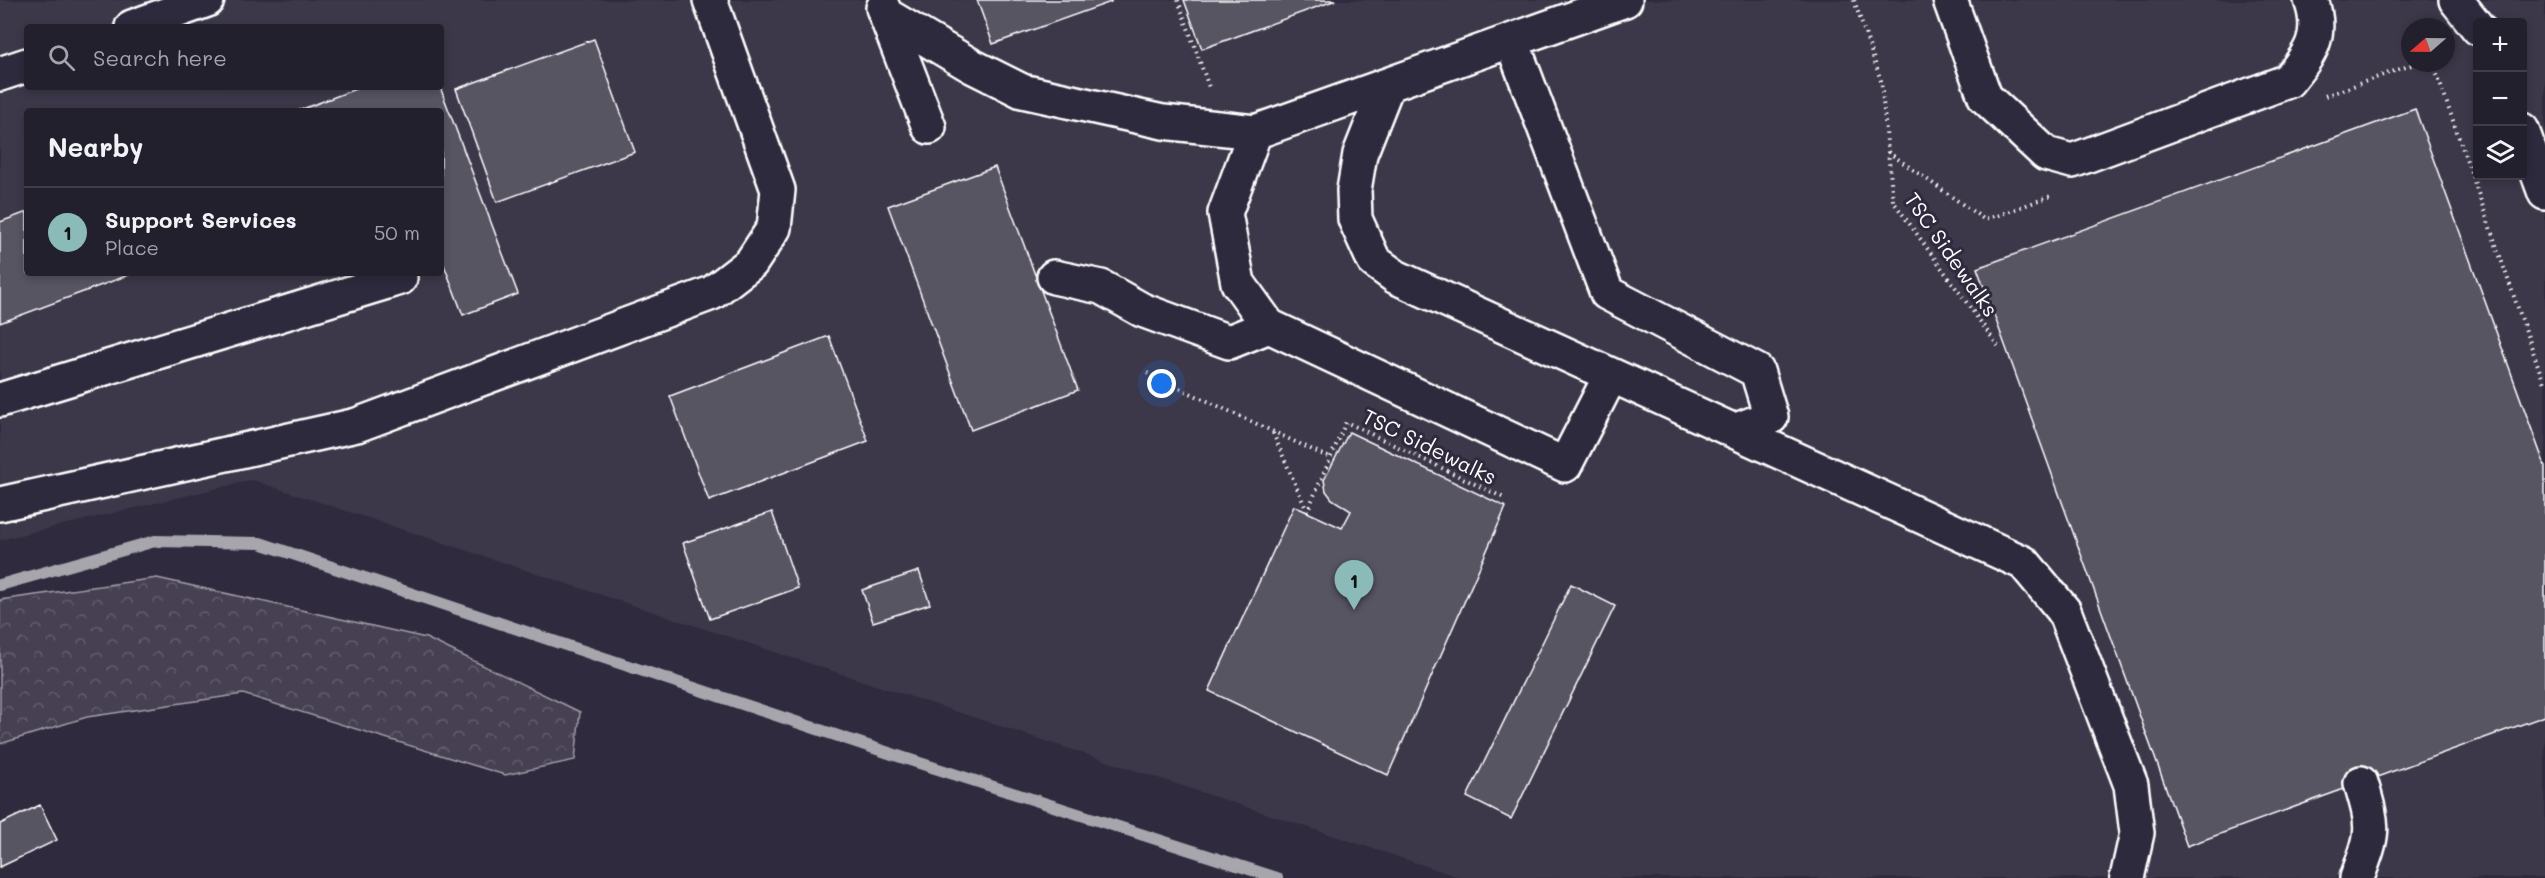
<!DOCTYPE html>
<html lang="en">
<head>
<meta charset="utf-8">
<style>
  :root { --surface:#23202e; --page:#2f2d3a; --text:#f1f3f6; --muted:#a3a3aa; --line:#403e4a; --accent:#8bbbb9 }
  body { margin:0; font-family:Mali,sans-serif; background:var(--page); color:var(--text) }
  .controls { position:absolute; right:18px; top:18px; display:grid; overflow:hidden; border-radius:6px; box-shadow:0 3px 9px #0003 }
  .controls button { width:54px; height:54px; display:grid; place-items:center; padding:0; border:0; border-bottom:2px solid var(--line); background:var(--surface); color:var(--text); font:30px sans-serif }
  .compass { position:absolute; left:2401px; top:18px; width:54px; height:54px; border-radius:50%; background:var(--surface); box-shadow:0 3px 9px #0003; rotate:250deg }
  .you { position:absolute; left:1162px; top:384px; width:21px; height:21px; margin:-15px; border:4px solid #fff; border-radius:50%; background:#1a73e8; box-shadow:0 0 0 9px #1a73e833 }
  .badge { display:grid; place-items:center; width:39px; height:39px; border-radius:50%; background:var(--accent); color:#111; font-size:20px; font-weight:700 }
  .pin { position:absolute; translate:-50% -50px; filter:drop-shadow(0 2px 3px #0008) }
  .pin::after { content:''; position:absolute; top:32px; width:21px; height:18px; background:inherit; clip-path:polygon(0 0,100% 0,50% 100%) }
  .list { margin:0; padding:0; list-style:none }
  h2 { display:flex; justify-content:space-between; align-items:center; height:78px; margin:0; padding:0 24px; font-size:26px }
  h2 small { font-size:20px; font-weight:400; color:var(--muted) }
  .list li { display:grid; grid-template-columns:39px 1fr auto; gap:18px; align-items:center; box-sizing:border-box; height:90px; padding:0 24px; border-top:2px solid var(--line) }
  .list b { display:block; font-size:22px; white-space:nowrap }
  .list p { margin:0; font-size:20px; white-space:nowrap; color:var(--muted) }
  .list em { font-size:20px; font-style:normal; color:var(--muted) }
  .icon { flex:none; width:33px; height:33px; fill:none; stroke:currentColor; stroke-width:2; stroke-linecap:round; stroke-linejoin:round }
  .map { position:relative; flex:none; width:2545px; height:878px; overflow:hidden }
  .search { position:absolute; background:var(--surface); box-shadow:0 3px 9px #0003; left:24px; top:24px; width:420px; height:66px; display:flex; align-items:center; gap:15px; box-sizing:border-box; padding:0 21px; border-radius:6px; color:var(--muted); font-size:22px }
  .panel { position:absolute; background:var(--surface); box-shadow:0 3px 9px #0003; left:24px; top:108px; width:420px; height:168px; border-radius:6px }
  .map>svg:first-child { display:block }
  .built { fill:#3c3749; fill-rule:evenodd }
  .forest { fill:url(#forest-crowns); stroke:#a2a0a8; stroke-width:1.5 }
  .lines { fill:none; stroke-linecap:round; stroke-linejoin:round }
  .stream { stroke:#a7a6ad; stroke-width:12 }
  .building { fill:#595564; stroke:#fff; stroke-width:1.5 }
  .minor-casing { stroke:#fff; stroke-width:38 }
  .path { stroke:#fff; stroke-width:4; stroke-dasharray:1.5 4.5; stroke-linecap:butt }
  .minor { stroke:#2f2a3d; stroke-width:33 }
  .labels { text-anchor:middle; dominant-baseline:central; stroke-width:6; stroke-linejoin:round; paint-order:stroke }
  .street-label { font-size:21px; fill:#fff; stroke:#2f2a3d }
</style>
</head>
<body>
<div class="map">
<svg width="2545" height="878" viewBox="0 0 2545 878">
  <defs>
    <pattern id="forest-crowns" width="20" height="18" patternUnits="userSpaceOnUse" patternTransform="scale(1.5)"><rect width="20" height="18" fill="#464152"/><path d="M2 6a3 3 0 1 1 6 0M12 15a3 3 0 1 1 6 0" fill="none" stroke="#625e6c"/></pattern>
  </defs>
  <rect width="100%" height="100%" fill="#2f2a3d"/>
  <filter id="ink" filterUnits="userSpaceOnUse"><feTurbulence type="fractalNoise" baseFrequency=".0167" numOctaves="2"/><feDisplacementMap in="SourceGraphic" scale="12" xChannelSelector="R" yChannelSelector="G"/><feConvolveMatrix kernelMatrix="1 2 1 2 8 2 1 2 1" color-interpolation-filters="sRGB"/></filter>
  <g filter="url(#ink)">
    <path class="built" d="M0 0H2545V878H1462L252 480 0 540ZM2478 22H2522V176H2478ZM27 27H441V87H27ZM2410 27H2446V63H2410ZM27 111H441V273H27Z"/>
    <path class="forest" d="M157 578 426 638 580 712 575 760 505 775 243 694 87 717 0 744V600Z"/>
    <g class="lines">
      <path class="stream" d="M0 585 155 541 260 543 904 758 1277 878"/>
    </g>
    <path class="building" d="M977 0H1111V2L993 44Z
      M1184 0H1336L1202 49Z
      M594 39 635 152 497 202 456 89Z
      M361 87H440L518 294 463 315 441 257V111H297Z
      M2415 109 2545 466V716L2187 846 1977 268Z
      M995 167 1078 390 971 430 888 206Z
      M27 212V273H134L0 323V222Z
      M829 336 868 441 709 501 670 396Z
      M1349 432 1506 507 1388 775 1209 691 1294 506 1342 528 1351 511 1332 499 1326 491 1324 480Z
      M772 512 798 588 710 619 683 543Z
      M919 571 930 604 873 622 862 590Z
      M1571 584 1615 606 1511 819 1467 797Z
      M40 805 57 840 0 867V824Z"/>
    <g class="lines">
      <defs>
        <path id="minor" d="M1950 0 1985 97 2046 154 2072 161 2288 81C2310 54 2324 36 2311 0
          M2456 0 2478 28
          M883 8 929 127
          M886 15 972 66 1022 91 1163 122 1255 132 1625 0
          M132 27 207 0
          M1512 42 1607 293 1757 371 1771 417 1734 431
          M0 74 27 65
          M1387 86 1360 154 1354 190 1355 219 1374 261 1396 277 2024 563 2064 611 2131 785 2137 833 2127 878
          M2522 130 2545 193
          M1255 132 1225 213 1238 283 1269 326 1565 465 1611 375
          M1054 277 1101 287 1142 310 1229 342 1269 326
          M0 400 400 278
          M0 504 357 425 712 293 751 263 774 228 778 190 710 0
          M2357 878C2374 832 2375 830 2361 783"/>
      </defs>
      <use href="#minor" class="minor-casing"/>
      <path class="path" d="M1178 0 1210 90
        M1854 0 1881 81 1893 201 1998 346
        M2433 63 2545 386
        M2325 96 2417 63
        M1888 152 1985 220 2051 196
        M1147 373 1330 458
        M1273 433 1307 511
        M1307 512 1346 422 1504 498"/>
      <use href="#minor" class="minor"/>
    </g>
  </g>
  <g class="labels">
    <g class="street-label">
      <text transform="translate(1952 254) rotate(55)">TSC Sidewalks</text>
      <text transform="translate(1430 446) rotate(26)">TSC Sidewalks</text>
    </g>
  </g>
</svg>
<div class="controls">
<button>+</button>
<button>−</button>
<button><svg class="icon" aria-label="layers" viewBox="0 0 24 24"><path d="M12 4l9 5-9 5-9-5zM3 14l9 5 9-5"/></svg></button>
</div>
<svg class="compass" viewBox="-18 -18 36 36"><path d="M0-13l5 13h-10z" fill="#e53935"/><path d="M0 13l5-13h-10z" fill="#a3a3aa"/></svg>
<div class="you"></div>
<div class="pin badge" style="left:1354px;top:610px">1</div>
<div class="search"><svg class="icon" aria-label="search" viewBox="0 0 24 24"><circle cx="10" cy="10" r="6"/><path d="M15 15l6 6"/></svg>Search here</div>
<section class="panel">
<h2>Nearby<small></small></h2>
<ul class="list">
<li><span class="badge">1</span><div><b>Support Services</b><p>Place</p></div><em>50 m</em></li>
</ul>
</section>
</div>
</body>
</html>
